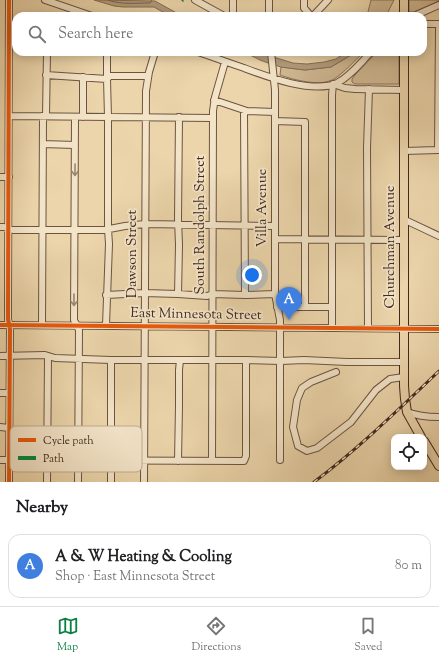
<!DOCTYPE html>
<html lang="en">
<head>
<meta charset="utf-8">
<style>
  :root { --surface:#fff; --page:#f2f2f2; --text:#202124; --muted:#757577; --line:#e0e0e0; --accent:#0b8043 }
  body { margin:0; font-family:"Sorts Mill Goudy",serif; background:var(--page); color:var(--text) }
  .controls { position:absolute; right:12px; bottom:12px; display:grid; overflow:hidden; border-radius:8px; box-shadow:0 2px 10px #0003 }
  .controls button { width:36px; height:36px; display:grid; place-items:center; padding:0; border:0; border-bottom:1px solid var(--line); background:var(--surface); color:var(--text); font:20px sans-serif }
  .you { position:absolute; left:252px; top:275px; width:14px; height:14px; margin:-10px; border:3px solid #fff; border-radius:50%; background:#1a73e8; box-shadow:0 0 0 6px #1a73e833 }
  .badge { display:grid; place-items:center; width:26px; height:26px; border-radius:50%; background:var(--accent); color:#fff; font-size:13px; font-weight:700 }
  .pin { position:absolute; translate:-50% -33px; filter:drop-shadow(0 1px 2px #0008) }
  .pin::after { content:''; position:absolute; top:21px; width:14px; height:12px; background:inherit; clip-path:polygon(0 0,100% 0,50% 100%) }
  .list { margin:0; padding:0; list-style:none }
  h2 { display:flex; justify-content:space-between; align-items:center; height:52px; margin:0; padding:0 16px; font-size:17px }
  h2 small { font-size:13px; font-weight:400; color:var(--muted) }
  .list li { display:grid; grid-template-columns:26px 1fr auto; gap:12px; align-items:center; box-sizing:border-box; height:64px; margin:0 8px 8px; padding:0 8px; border:1px solid var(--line); border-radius:12px }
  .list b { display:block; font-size:15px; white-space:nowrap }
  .list p { margin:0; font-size:13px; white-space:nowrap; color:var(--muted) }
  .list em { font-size:13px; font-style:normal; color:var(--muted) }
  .icon { flex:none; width:22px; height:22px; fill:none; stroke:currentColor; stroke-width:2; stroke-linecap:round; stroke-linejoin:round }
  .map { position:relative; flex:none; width:439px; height:482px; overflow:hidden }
  .search { position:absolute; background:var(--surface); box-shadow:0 2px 10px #0003; left:12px; right:12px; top:12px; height:44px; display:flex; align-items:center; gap:10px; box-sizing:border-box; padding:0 14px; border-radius:12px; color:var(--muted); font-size:15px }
  .sheet { height:124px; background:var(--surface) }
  nav { display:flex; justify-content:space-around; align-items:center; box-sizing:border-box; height:56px; border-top:1px solid var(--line); background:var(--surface); font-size:11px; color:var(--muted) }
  nav a { display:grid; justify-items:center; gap:2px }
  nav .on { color:var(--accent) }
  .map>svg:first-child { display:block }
  .green { fill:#cfb893; stroke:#887058 }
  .water { fill:#b29b7b; stroke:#856d56 }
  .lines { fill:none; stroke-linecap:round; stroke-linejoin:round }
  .shore { stroke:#7a624c; stroke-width:1 }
  .minor-casing { stroke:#6c5441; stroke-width:8 }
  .major-casing { stroke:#42291e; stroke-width:10 }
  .minor { stroke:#f3e4c8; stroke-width:6 }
  .major { stroke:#ecd5ab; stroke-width:8 }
  .rail-casing { stroke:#42291e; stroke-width:3 }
  .rail { stroke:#f3e4c8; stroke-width:1.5; stroke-dasharray:4.5; stroke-linecap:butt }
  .quiet { stroke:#00873e; stroke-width:3; stroke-dasharray:6 3; stroke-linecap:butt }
  .cycleway-casing { stroke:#f3e4c8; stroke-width:6 }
  .cycleway { stroke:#e8590c; stroke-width:4 }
  .oneway { stroke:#9a8673 }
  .labels { text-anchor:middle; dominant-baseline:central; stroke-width:3.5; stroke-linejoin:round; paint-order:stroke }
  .street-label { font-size:14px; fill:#42291e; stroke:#f3e4c8 }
  .key { fill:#f3e4c8; stroke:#beac95; stroke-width:1 }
  .key-label { font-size:11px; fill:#42291e }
</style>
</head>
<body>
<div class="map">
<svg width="439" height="482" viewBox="0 0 439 482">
  <rect width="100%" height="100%" fill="#ecd5ab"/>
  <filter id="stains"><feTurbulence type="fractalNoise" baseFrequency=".005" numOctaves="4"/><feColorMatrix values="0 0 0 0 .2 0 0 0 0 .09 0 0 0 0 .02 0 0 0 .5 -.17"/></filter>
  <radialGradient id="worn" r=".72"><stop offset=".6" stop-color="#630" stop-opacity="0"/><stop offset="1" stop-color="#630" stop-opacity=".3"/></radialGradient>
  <path class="green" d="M371 0H394L386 16H367Z
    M409 0H439V1L414 12H410L409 10Z
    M353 52H364C354 61 345 72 334 79 321 87 294 80 280 75L281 67 305 70 331 67 351 55Z
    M377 52H399V84H355L352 82V79L355 75Z"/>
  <path class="water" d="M94 0 155 1 182 16H170L154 7H123L114 6Z
    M244 52H257L293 63 307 64 324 62 336 59 346 52H353L351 55 331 67 305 70 281 67 268 63 260 60Z"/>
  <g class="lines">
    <path class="shore" d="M108 0C122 5 136 3 150 3L152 0"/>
    <defs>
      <path id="minor" d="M9 0 8 307V319L10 329 9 482
        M45 0 92 16
        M195 0 224 16
        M269 0V16
        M304 0V8L311 16
        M233 16V0
        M313 16 328 0
        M414 16 439 5
        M423 24H439
        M107 52V79L110 76H148
        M198 52C213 57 229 63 244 68 268 77 313 94 337 83 351 76 361 62 371 52
        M271 52 275 90V294L280 320V460
        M46 75 107 79 108 117V229L109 244 106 325
        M333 84 345 88 355 89 404 90
        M214 100 247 111 275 112
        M244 111 245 295 275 294
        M9 116 213 118
        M46 116 47 52
        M75 117 74 320 79 330 78 482
        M83 117V77
        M275 121 305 122V307
        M43 144 75 145
        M404 151 438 150 439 29
        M0 177H9
        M403 219 439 236
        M0 227H4L13 230H104L125 226 145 224 275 226
        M275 239 403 240
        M178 294 207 296 213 294 245 295
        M106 295 145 293 178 294 179 245 178 219 179 117
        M277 307H332
        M0 325 439 329
        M42 325 43 116
        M332 328V95L333 84
        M368 328 367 148 369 89
        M0 356 45 355 55 358 111 360H246V456L244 461 0 460
        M246 360 281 361 304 360 347 362H404
        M336 372 311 382 302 388 297 400 293 427 298 446 307 451 317 448 351 422 376 390 390 379 404 377
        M0 393H9
        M407 412C417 416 428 417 439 417
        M0 427 9 428
        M178 461 179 406V370L180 360
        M212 461 213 111 215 97 225 62
        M47 482 48 356
        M111 482V360
        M144 482 146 91 149 72 155 52"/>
      <path id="major" d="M404 16V0
        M404 52V386L405 399 407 412 421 437
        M424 441 439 466"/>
    </defs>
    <use href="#minor" class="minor-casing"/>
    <use href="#major" class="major-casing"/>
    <use href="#minor" class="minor"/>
    <use href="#major" class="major"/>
    <defs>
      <path id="rail" d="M314 482C358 449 399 409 439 371"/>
    </defs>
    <use href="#rail" class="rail-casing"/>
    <use href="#rail" class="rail"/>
    <path class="quiet" d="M182 1 183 0"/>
    <defs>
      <path id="cycleway" d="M9 0 8 307V319L10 329 9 482
        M0 325 439 329"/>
    </defs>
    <use href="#cycleway" class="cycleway-casing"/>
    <use href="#cycleway" class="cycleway"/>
  </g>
  <defs><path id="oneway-shaft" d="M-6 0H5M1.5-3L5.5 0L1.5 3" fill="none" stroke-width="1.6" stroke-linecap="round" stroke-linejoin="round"/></defs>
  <g class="oneway">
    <use href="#oneway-shaft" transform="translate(75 170) rotate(91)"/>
    <use href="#oneway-shaft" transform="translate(74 300) rotate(90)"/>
  </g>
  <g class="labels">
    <g class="street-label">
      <text transform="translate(263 208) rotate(-90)">Villa Avenue</text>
      <text transform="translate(201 225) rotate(-90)">South Randolph Street</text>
      <text transform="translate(391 247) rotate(-90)">Churchman Avenue</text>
      <text transform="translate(133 254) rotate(-90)">Dawson Street</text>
      <text transform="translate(196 315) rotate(1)">East Minnesota Street</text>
    </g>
  </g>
  <rect x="10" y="426" width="132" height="46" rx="6" class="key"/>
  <rect x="18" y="438" width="18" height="4" fill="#e8590c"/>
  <rect x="18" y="456" width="18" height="4" fill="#00873e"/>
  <g class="key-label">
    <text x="43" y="444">Cycle path</text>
    <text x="43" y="462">Path</text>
  </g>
  <rect width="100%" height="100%" filter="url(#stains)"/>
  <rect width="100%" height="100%" fill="url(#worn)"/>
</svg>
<div class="controls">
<button><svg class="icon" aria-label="locate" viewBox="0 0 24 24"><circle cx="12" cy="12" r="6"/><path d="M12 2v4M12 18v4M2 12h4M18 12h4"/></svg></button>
</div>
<div class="you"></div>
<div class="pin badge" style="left:289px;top:320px;background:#3f7fe0">A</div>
<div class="search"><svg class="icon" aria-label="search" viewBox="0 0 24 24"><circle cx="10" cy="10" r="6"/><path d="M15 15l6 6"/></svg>Search here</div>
</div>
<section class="sheet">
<h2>Nearby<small></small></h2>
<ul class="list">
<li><span class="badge" style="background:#3f7fe0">A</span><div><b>A &amp; W Heating &amp; Cooling</b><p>Shop · East Minnesota Street</p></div><em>80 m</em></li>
</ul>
</section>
<nav>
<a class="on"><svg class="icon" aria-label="map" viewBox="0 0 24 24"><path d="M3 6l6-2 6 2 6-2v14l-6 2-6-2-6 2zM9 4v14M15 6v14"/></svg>Map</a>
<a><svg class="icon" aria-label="directions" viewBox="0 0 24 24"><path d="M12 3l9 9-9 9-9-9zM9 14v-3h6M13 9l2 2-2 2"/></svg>Directions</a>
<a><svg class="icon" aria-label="saved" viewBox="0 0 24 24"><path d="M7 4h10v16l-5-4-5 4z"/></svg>Saved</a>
</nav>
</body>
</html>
